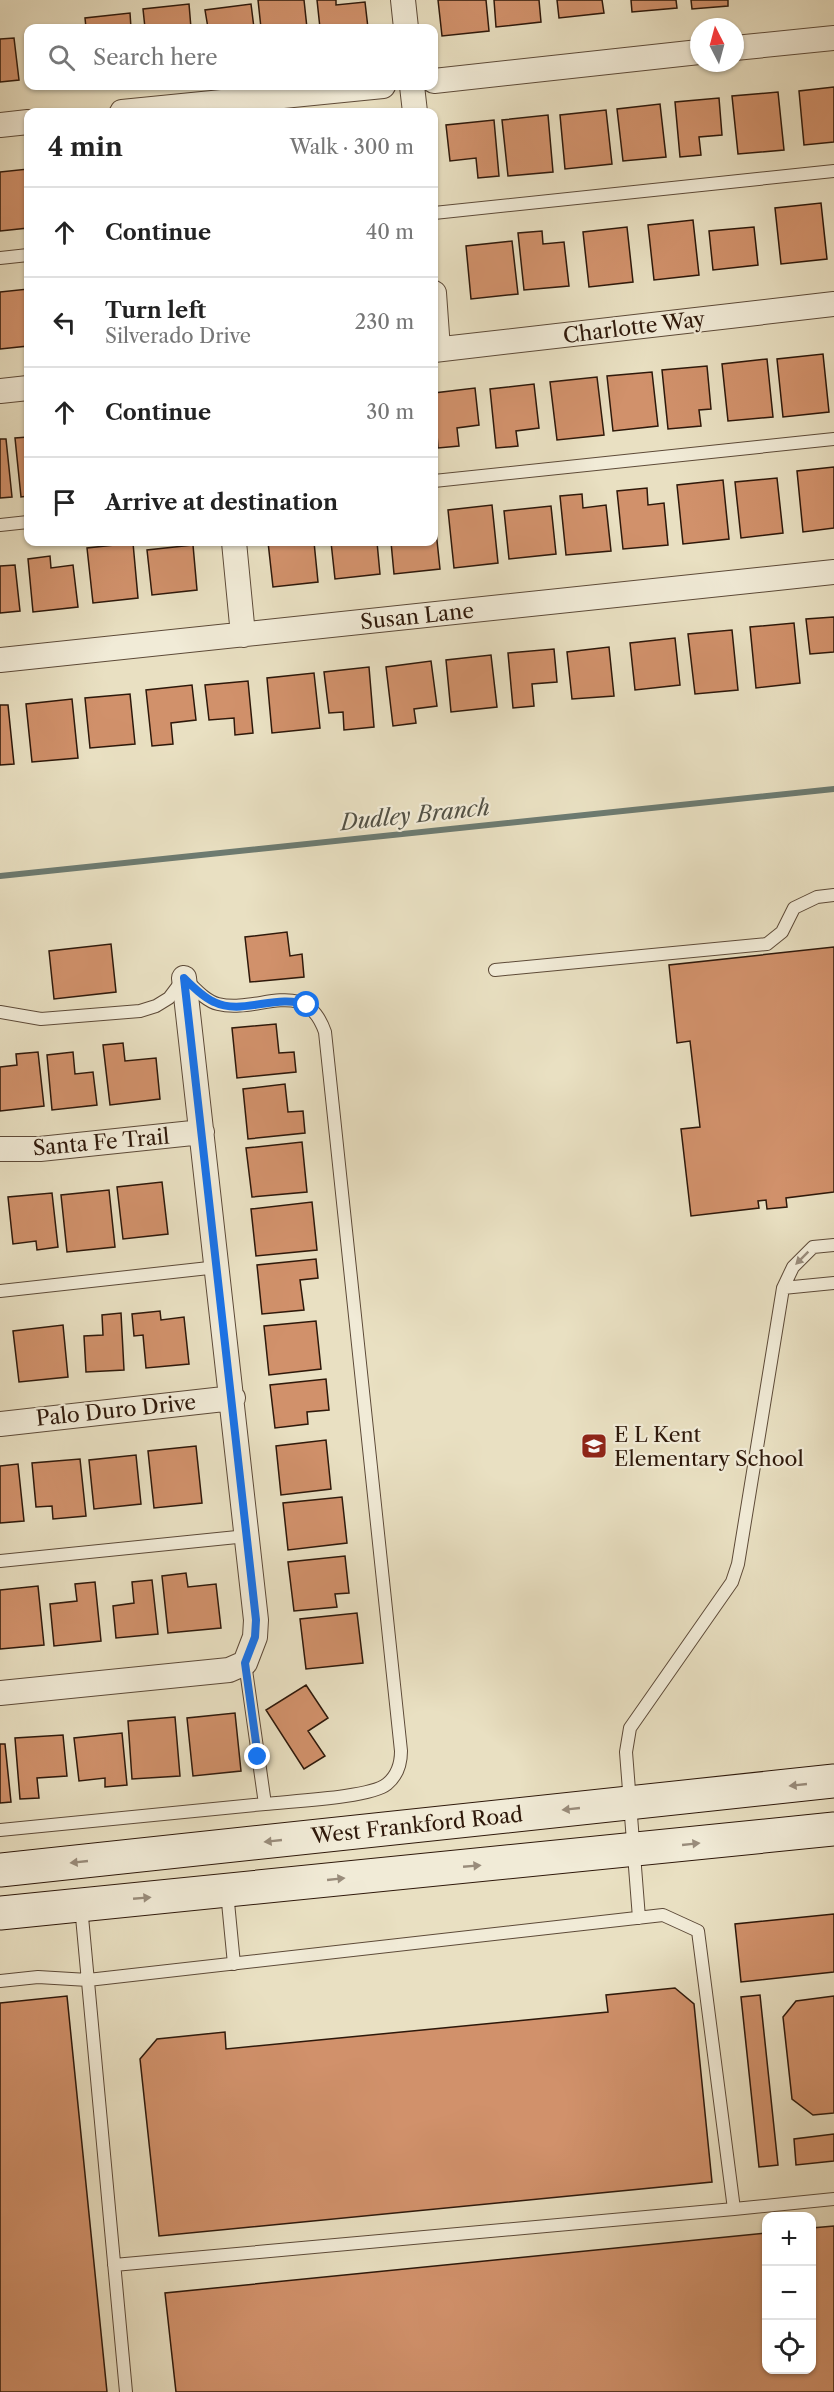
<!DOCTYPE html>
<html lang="en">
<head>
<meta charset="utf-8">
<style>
  :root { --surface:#fff; --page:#f6f6f6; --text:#222; --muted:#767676; --line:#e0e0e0 }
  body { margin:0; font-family:"Libre Caslon Text",serif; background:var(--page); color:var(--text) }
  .controls { position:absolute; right:18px; bottom:18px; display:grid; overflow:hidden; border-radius:12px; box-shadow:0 2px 4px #0004 }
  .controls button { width:54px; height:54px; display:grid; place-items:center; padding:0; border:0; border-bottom:2px solid var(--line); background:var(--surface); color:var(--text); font:30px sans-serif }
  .compass { position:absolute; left:690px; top:18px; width:54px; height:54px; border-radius:50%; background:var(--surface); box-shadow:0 2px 4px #0004; rotate:354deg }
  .stop { position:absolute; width:18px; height:18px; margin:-14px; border:4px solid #1a73e8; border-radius:50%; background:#fff }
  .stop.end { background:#1a73e8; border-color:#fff; box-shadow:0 2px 6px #0008 }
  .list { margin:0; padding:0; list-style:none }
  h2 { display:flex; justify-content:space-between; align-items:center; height:78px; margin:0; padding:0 24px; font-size:26px }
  h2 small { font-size:20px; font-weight:400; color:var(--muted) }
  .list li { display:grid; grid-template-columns:39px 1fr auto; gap:18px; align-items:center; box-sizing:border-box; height:90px; padding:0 24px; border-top:2px solid var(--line) }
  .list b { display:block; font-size:22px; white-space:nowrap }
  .list p { margin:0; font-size:20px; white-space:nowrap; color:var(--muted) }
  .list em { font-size:20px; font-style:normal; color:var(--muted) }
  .icon { flex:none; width:33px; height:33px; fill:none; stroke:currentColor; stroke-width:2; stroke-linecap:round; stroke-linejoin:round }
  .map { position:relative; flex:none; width:834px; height:2392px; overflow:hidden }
  .search { position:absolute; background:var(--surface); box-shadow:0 2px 4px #0004; left:24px; top:24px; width:414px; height:66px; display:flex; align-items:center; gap:15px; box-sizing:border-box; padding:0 21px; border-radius:12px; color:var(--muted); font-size:22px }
  .panel { position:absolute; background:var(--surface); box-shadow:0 2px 4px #0004; left:24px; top:108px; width:414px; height:438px; border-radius:12px }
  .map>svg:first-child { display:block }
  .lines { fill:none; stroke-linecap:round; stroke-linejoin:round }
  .stream { stroke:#6d7b71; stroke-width:6 }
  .building { fill:#d1916b; stroke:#2e180a; stroke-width:1.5 }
  .lane-casing { stroke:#5d4a38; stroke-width:14 }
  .street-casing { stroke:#5d4a38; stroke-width:26 }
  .secondary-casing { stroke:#2e180a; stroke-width:35 }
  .lane { stroke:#f1ebd7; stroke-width:12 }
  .street { stroke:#f1ebd7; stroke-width:24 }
  .secondary { stroke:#f1ebd7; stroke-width:33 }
  .oneway { fill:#998c7b }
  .route { stroke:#1a73e8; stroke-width:8 }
  .labels { text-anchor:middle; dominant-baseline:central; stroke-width:4.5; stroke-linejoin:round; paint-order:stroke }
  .street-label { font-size:21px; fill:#2e180a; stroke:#f1ebd7 }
  .poi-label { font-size:21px; fill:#2e180a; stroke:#f1ebd7; text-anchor:start }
  .water-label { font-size:22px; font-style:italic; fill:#535246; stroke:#f1ebd7 }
</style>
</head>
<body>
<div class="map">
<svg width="834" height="2392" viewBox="0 0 834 2392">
  <rect width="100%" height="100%" fill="#e9e0c2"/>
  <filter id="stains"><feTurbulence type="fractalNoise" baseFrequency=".00333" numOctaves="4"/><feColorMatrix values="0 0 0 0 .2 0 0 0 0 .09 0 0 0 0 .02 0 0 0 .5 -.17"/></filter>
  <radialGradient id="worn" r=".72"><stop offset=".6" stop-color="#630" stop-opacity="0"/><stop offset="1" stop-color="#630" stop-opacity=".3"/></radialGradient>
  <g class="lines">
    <path class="stream" d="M0 876 834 789"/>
  </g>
  <path class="building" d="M258 0H304L307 28H261Z
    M317 0H336V5L365 2 368 28H320Z
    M438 0H486L489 31 442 36Z
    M494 0H539L541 22 496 27Z
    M557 0H602L604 13 559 18Z
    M631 0H676L677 8 632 12Z
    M691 0H728V6L692 9Z
    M189 4 191 28H145L143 9Z
    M251 4 254 28H208L205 10Z
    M130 13 131 28H86L85 18Z
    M14 38 19 80 0 82V39Z
    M834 87V142L804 145 799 91Z
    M778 92 784 150 738 154 732 96Z
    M719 98 722 135 699 137 701 155 680 157 675 102Z
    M660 104 666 157 623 161 617 109Z
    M606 110 612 164 565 169 560 115Z
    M548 115 553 172 508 176 502 120Z
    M494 120 499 176 478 178 476 158 450 161 446 125Z
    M28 169V228L0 231V172Z
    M821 203 827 259 781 264 775 208Z
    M693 220 699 275 654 280 648 225Z
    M627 227 633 282 589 287 583 232Z
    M754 227 758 265 713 270 709 231Z
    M542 231 543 244 564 242 569 286 524 290 518 233Z
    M512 241 518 294 471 299 466 246Z
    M28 289V346L0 349V292Z
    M823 354 829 412 783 417 777 359Z
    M767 359 773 417 728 421 722 364Z
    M707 366 711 409 699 410 701 426 668 429 662 370Z
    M652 372 658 426 613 431 607 376Z
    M597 377 604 435 557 440 550 382Z
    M534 384 539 428 516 431 518 446 496 448 490 389Z
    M475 388 479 425 457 428 459 446 438 448 434 393Z
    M28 437V496L21 497 15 438Z
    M0 439H6L12 497 0 498Z
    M834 467V528L803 532 797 471Z
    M777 478 783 533 741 538 735 482Z
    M723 480 729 539 683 544 677 485Z
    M647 488 648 505 664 503 668 545 623 549 617 491Z
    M582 494 583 508 606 505 611 551 566 555 560 496Z
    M492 505 498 563 454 568 448 510Z
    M551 506 556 554 509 559 504 511Z
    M434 512 440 569 394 574 391 542H434Z
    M268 542H314L318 582 273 587Z
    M331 542H377L380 574 335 579Z
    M133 543 138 598 93 603 87 548Z
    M193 545 197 590 152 595 147 550Z
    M50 556 51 568 73 565 78 607 33 612 28 559Z
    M15 565 20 611 0 613V566Z
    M834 617V652L810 654 806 619Z
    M794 623 800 683 756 688 750 627Z
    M732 630 738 690 695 694 688 634Z
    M675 638 680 685 635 690 630 643Z
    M609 647 614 696 572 699 567 652Z
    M554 649 557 682 532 684 534 706 513 708 508 653Z
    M491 655 497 707 451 712 446 660Z
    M431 661 437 706 414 709 416 723 393 726 386 667Z
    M369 667 374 727 344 730 343 712 329 713 324 672Z
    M314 673 320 728 272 733 267 678Z
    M248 681 253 733 235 735 234 718 209 720 205 685Z
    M192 685 196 720 171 723 173 744 152 746 146 690Z
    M130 694 135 744 90 748 85 698Z
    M72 699 78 758 32 762 26 704Z
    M0 705H8L14 764 0 765Z
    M287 932 290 956 302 954 304 977 250 982 245 937Z
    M111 944 116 992 54 999 49 951Z
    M834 947V1192L786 1198 787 1207 767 1209 766 1200 758 1201 759 1208 691 1216 681 1129 700 1127 690 1041 677 1043 669 965Z
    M276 1024 279 1053 294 1052 296 1072 237 1078 232 1028Z
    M123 1043 125 1061 156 1058 160 1099 110 1105 103 1045Z
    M38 1052 44 1106 0 1111V1067L17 1065 16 1054Z
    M73 1052 75 1074 93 1072 97 1105 52 1110 47 1055Z
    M285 1084 288 1112 303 1111 305 1133 248 1139 243 1089Z
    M302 1142 307 1192 252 1197 246 1148Z
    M162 1182 168 1234 123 1239 117 1187Z
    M109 1190 115 1247 67 1252 61 1195Z
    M52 1193 58 1247 37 1250 36 1241 13 1244 8 1197Z
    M312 1202 317 1250 256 1256 251 1209Z
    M316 1259 318 1278 300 1280 304 1310 262 1314 257 1265Z
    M160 1311 161 1320 184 1317 189 1364 146 1368 143 1335 134 1336 132 1314Z
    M121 1313 124 1370 86 1372 84 1336 103 1335 102 1315Z
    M316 1321 321 1369 269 1375 264 1326Z
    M63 1325 68 1377 19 1382 13 1331Z
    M326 1379 329 1410 307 1412 308 1424 275 1428 270 1385Z
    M326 1440 331 1489 281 1495 276 1446Z
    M196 1446 202 1503 154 1508 148 1451Z
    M136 1455 141 1504 94 1509 89 1460Z
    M80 1459 86 1516 53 1519 52 1506 36 1507 32 1463Z
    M18 1464 24 1521 0 1523V1466Z
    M342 1497 347 1543 288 1550 283 1503Z
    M345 1556 349 1593 335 1594 337 1607 294 1611 288 1562Z
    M186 1573 188 1587 216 1584 221 1628 168 1633 162 1576Z
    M152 1580 158 1634 116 1638 113 1606 134 1603 132 1582Z
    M95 1582 101 1641 54 1646 50 1604 77 1601 75 1584Z
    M38 1586 44 1645 0 1649V1590Z
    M357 1613 363 1663 306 1669 300 1619Z
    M306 1685 328 1718 308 1731 325 1756 304 1769 266 1710Z
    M235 1713 241 1771 193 1776 187 1718Z
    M175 1717 180 1776 132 1779 128 1721Z
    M122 1733 127 1785 105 1787V1778L79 1781 74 1738Z
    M63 1735 67 1776 37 1778 39 1798 20 1799 15 1738Z
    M0 1744H5L11 1802 0 1803Z
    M834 1914V1972L741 1982 735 1924Z
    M675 1988 694 2004 712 2182 159 2236 140 2059 157 2039 225 2032 226 2049 608 2012 606 1995Z
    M760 1995 778 2165 759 2167 741 1997Z
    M67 1996 107 2392H0V2003Z
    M834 1996V2113L813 2115 792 2099 783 2017 796 2001Z
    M834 2134V2161L796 2165 794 2139Z
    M834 2226V2392H176L165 2293 766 2233V2370H812V2228Z"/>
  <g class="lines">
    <defs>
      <path id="lane" d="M434 213 834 171
        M0 258 28 255
        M434 481 834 439
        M0 525 28 522
        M495 970 767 944 782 932 794 908 817 897 834 895
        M0 1012 41 1019 140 1011 156 1006 169 998 184 978C194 987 205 1001 218 1004 259 1014 305 975 325 1032L401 1751C401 1763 398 1775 387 1784 370 1798 290 1801 265 1804L245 1663
        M783 1288 834 1283
        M0 1291 218 1267
        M0 1561 247 1536
        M0 1830 265 1804
        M227 1892 234 1964
        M81 1906 126 2392
        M639 1918 626 1752 630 1728 732 1582 738 1564 783 1288 793 1267 813 1247 834 1245
        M0 1981 38 1977 88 1980 663 1915 698 1931 734 2209 114 2265
        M734 2209 834 2199"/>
      <path id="street" d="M403 0 406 28
        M735 48 834 38
        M434 81 699 52
        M412 86 415 112
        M122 112 383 86
        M0 125 28 122
        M434 293 438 349
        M434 350 834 304
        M0 391 28 388
        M234 542 243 635
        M0 660 834 572
        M0 1149H40L202 1132
        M0 1424 233 1398
        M0 1693 229 1670 245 1663 255 1637 256 1620 184 978"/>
      <path id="secondary" d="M0 1870 834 1781
        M0 1913 834 1829"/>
    </defs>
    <use href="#lane" class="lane-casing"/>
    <use href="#street" class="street-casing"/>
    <use href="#secondary" class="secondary-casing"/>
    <use href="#lane" class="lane"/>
    <use href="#street" class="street"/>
    <use href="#secondary" class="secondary"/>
  </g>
  <defs><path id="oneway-solid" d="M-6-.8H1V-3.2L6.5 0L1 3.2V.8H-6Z" transform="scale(1.5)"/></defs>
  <g class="oneway">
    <use href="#oneway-solid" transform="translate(802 1258) rotate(135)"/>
    <use href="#oneway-solid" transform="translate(798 1785) rotate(174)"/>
    <use href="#oneway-solid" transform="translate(571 1809) rotate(174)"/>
    <use href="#oneway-solid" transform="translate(273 1841) rotate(174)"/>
    <use href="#oneway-solid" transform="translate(691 1844) rotate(-6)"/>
    <use href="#oneway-solid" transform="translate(79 1862) rotate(174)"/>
    <use href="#oneway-solid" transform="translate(472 1866) rotate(-5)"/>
    <use href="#oneway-solid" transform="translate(336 1879) rotate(-6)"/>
    <use href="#oneway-solid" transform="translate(142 1898) rotate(-5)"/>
  </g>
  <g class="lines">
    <path class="route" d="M258 1757 245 1663 255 1637 256 1620 184 978C193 987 203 997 214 1002 242 1016 277 993 307 1005"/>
  </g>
  <defs>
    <symbol id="school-square" viewBox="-11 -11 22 22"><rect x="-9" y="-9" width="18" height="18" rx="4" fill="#8f2418" stroke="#f1ebd7"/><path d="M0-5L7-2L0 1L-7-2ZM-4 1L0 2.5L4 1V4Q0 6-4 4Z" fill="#fff"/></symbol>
  </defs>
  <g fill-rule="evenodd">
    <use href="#school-square" x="579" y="1431" width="30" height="30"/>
  </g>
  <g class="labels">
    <g class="street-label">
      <text transform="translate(634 327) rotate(-7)">Charlotte Way</text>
      <text transform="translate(417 616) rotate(-6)">Susan Lane</text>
      <text transform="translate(101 1142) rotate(-5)">Santa Fe Trail</text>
      <text transform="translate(116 1410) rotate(-6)">Palo Duro Drive</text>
      <text transform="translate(417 1825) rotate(-6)">West Frankford Road</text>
    </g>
    <g class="poi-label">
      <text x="614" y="1434">E L Kent<tspan x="614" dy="24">Elementary School</tspan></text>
    </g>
    <g class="water-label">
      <text transform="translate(415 815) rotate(-6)">Dudley Branch</text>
    </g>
  </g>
  <rect width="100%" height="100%" filter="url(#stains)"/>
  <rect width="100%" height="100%" fill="url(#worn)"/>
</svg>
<div class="controls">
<button>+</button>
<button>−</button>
<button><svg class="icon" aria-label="locate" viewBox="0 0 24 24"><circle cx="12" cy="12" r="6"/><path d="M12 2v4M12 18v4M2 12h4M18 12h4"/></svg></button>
</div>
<svg class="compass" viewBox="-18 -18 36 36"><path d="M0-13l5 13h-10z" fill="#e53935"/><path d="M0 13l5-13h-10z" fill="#767676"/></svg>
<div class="stop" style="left:307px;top:1005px"></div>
<div class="stop end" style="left:258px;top:1757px"></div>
<div class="search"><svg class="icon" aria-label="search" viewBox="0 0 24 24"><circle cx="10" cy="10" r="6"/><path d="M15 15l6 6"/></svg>Search here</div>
<section class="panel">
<h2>4 min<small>Walk · 300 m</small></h2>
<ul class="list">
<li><svg class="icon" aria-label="ahead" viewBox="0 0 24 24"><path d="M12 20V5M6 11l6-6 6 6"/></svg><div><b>Continue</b></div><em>40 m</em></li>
<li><svg class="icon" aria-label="left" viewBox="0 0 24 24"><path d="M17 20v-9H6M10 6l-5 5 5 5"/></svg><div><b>Turn left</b><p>Silverado Drive</p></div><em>230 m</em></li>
<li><svg class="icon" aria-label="ahead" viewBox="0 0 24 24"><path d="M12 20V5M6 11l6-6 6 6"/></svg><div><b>Continue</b></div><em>30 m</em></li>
<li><svg class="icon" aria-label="arrive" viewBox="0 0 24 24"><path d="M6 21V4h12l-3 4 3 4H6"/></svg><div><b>Arrive at destination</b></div></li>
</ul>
</section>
</div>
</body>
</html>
